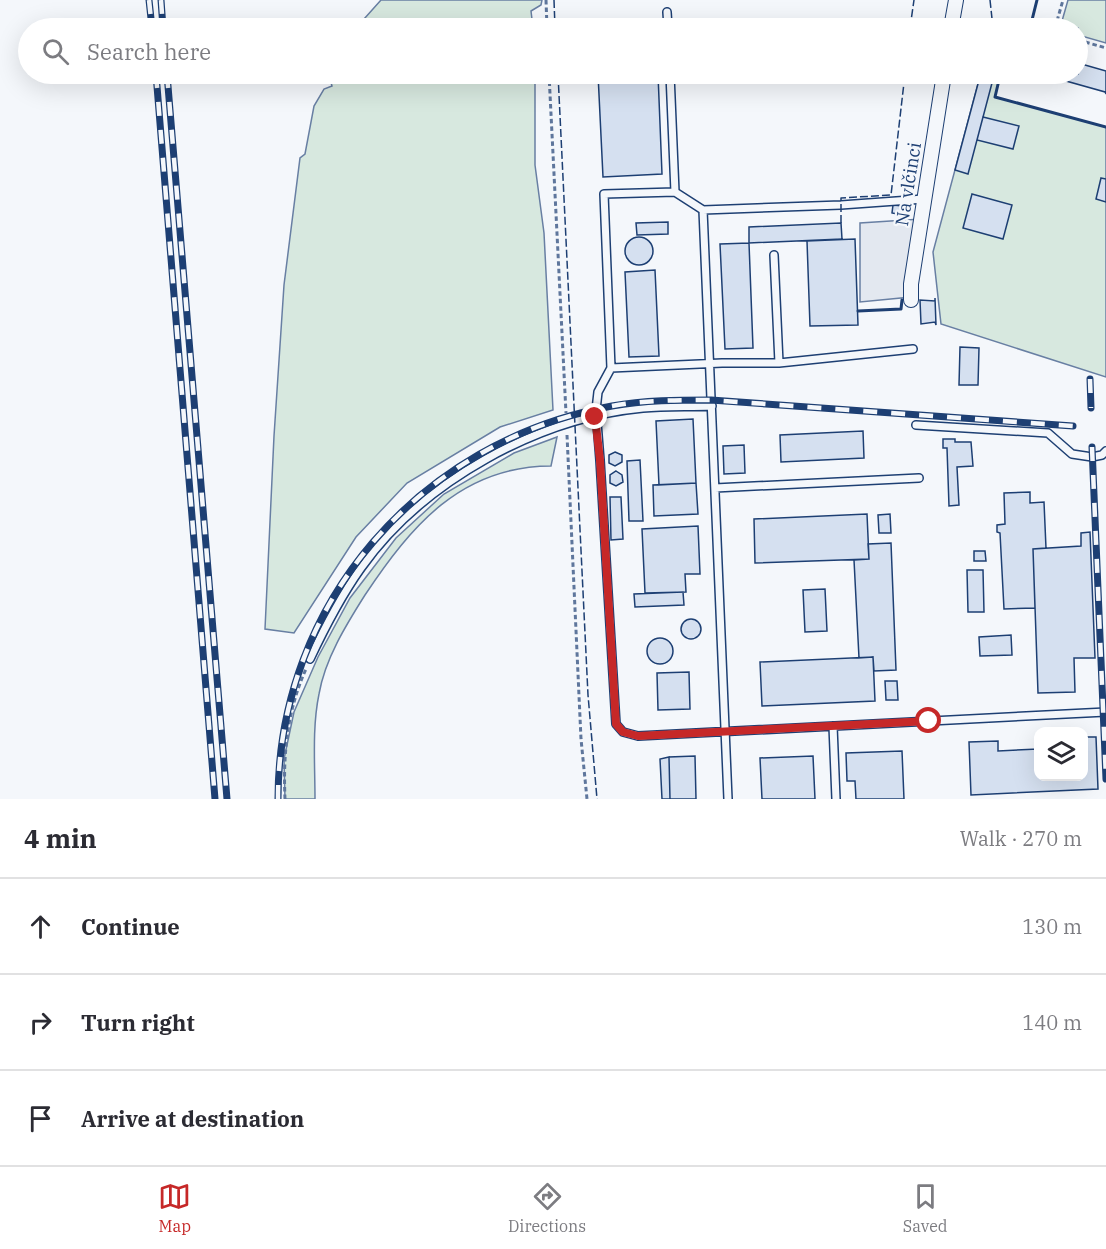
<!DOCTYPE html>
<html lang="en">
<head>
<meta charset="utf-8">
<style>
  :root { --surface:#fff; --page:#f7f7f7; --text:#2b2b33; --muted:#7c7c81; --line:#e1e1e2; --accent:#c62828 }
  body { margin:0; font-family:"IBM Plex Serif",serif; background:var(--page); color:var(--text) }
  .controls { position:absolute; right:18px; bottom:18px; display:grid; overflow:hidden; border-radius:12px; box-shadow:0 6px 24px #0002 }
  .controls button { width:54px; height:54px; display:grid; place-items:center; padding:0; border:0; border-bottom:2px solid var(--line); background:var(--surface); color:var(--text); font:30px sans-serif }
  .stop { position:absolute; width:18px; height:18px; margin:-14px; border:4px solid #c62828; border-radius:50%; background:#fff }
  .stop.end { background:#c62828; border-color:#fff; box-shadow:0 2px 6px #0008 }
  .list { margin:0; padding:0; list-style:none }
  h2 { display:flex; justify-content:space-between; align-items:center; height:78px; margin:0; padding:0 24px; font-size:26px }
  h2 small { font-size:20px; font-weight:400; color:var(--muted) }
  .list li { display:grid; grid-template-columns:39px 1fr auto; gap:18px; align-items:center; box-sizing:border-box; height:96px; padding:0 24px; border-top:2px solid var(--line) }
  .list b { display:block; font-size:22px; white-space:nowrap }
  .list em { font-size:20px; font-style:normal; color:var(--muted) }
  .icon { flex:none; width:33px; height:33px; fill:none; stroke:currentColor; stroke-width:2; stroke-linecap:round; stroke-linejoin:round }
  .map { position:relative; flex:none; width:1106px; height:799px; overflow:hidden }
  .search { position:absolute; background:var(--surface); box-shadow:0 6px 24px #0002; left:18px; right:18px; top:18px; height:66px; display:flex; align-items:center; gap:15px; box-sizing:border-box; padding:0 21px; border-radius:33px; color:var(--muted); font-size:22px }
  .sheet { height:366px; background:var(--surface) }
  nav { display:flex; justify-content:space-around; align-items:center; box-sizing:border-box; height:84px; border-top:2px solid var(--line); background:var(--surface); font-size:16px; color:var(--muted) }
  nav a { display:grid; justify-items:center; gap:3px }
  nav .on { color:var(--accent) }
  .map>svg:first-child { display:block }
  .green { fill:#d7e8df; stroke:#687fa3; stroke-width:1.5 }
  .parking { fill:#e3e8f0; stroke:#687fa3; stroke-width:1.5 }
  .building { fill:#d5e0f0; stroke:#1d3f73; stroke-width:1.5 }
  .lines { fill:none; stroke-linecap:round; stroke-linejoin:round }
  .service-casing { stroke:#1d3f73; stroke-width:10 }
  .minor-casing { stroke:#1d3f73; stroke-width:16 }
  .path { stroke:#5e769c; stroke-width:3; stroke-dasharray:4.5 3; stroke-linecap:butt }
  .service { stroke:#f4f7fb; stroke-width:7 }
  .minor { stroke:#f4f7fb; stroke-width:14 }
  .rail-casing { stroke:#1d3f73; stroke-width:7 }
  .rail { stroke:#f4f7fb; stroke-width:4.5; stroke-dasharray:14; stroke-linecap:butt }
  .fence { stroke:#1d3f73; stroke-width:1.5; stroke-dasharray:8 3; stroke-linecap:butt }
  .wall { stroke:#1d3f73; stroke-width:3 }
  .route { stroke:#c62828; stroke-width:8 }
  .labels { text-anchor:middle; dominant-baseline:central; stroke-width:4.5; stroke-linejoin:round; paint-order:stroke }
  .street-label { font-size:18px; fill:#1d3f73; stroke:#f4f7fb }
</style>
</head>
<body>
<div class="map">
<svg width="1106" height="799" viewBox="0 0 1106 799">
  <rect width="100%" height="100%" fill="#f4f7fb"/>
  <path class="green" d="M381 0H542L541 5 531 11 533 28H356Z
    M1068 0H1106V43L1078 35V28H1060Z
    M333 74H535V165L544 233 553 410 500 427 407 483 356 537 294 633 265 629 274 436 284 285 300 158 305 154 314 106 324 89 332 86 330 79Z
    M993 76 999 80 995 97 1106 127V377L941 324 933 252 979 80Z
    M557 437 551 466C461 466 411 526 365 595 346 625 325 659 319 694 312 728 315 764 315 799H285L284 759 294 712 318 657 350 598 396 538 444 494 514 453Z"/>
  <path class="parking" d="M921 219 911 297 860 302V223Z"/>
  <path class="building" d="M1078 63 1106 71V94L1105 92 1041 74H1078Z
    M598 74H658L662 174 603 177Z
    M979 80 992 83 968 174 955 170Z
    M983 117 1019 126 1013 149 977 140Z
    M1101 178 1106 179V202L1096 199Z
    M972 194 1012 205 1003 239 963 228Z
    M893 205 903 206 902 215 892 213Z
    M668 222V234L637 235 636 223Z
    M841 223 842 239 749 243V227Z
    M625 251a14 14 0 1 1 28 0a14 14 0 1 1-28 0Z
    M855 239 858 325 810 326 807 241Z
    M749 243 753 348 725 349 720 244Z
    M655 270 659 356 629 357 625 272Z
    M935 298 936 325 935 322 921 324 920 300 935 301Z
    M960 347 979 348 978 385H959Z
    M693 419 696 483 659 485 656 421Z
    M863 431 864 458 781 462 780 435Z
    M943 439H955V442H971L973 466 957 467 959 505 949 506 947 448H943Z
    M744 445 745 473 724 474 723 446Z
    M615 452 622 455V462L615 466 609 463V455Z
    M640 460 643 521H629L627 461Z
    M616 471 622 475 623 482 616 486 610 483V475Z
    M696 483 698 514 654 516 653 485Z
    M1030 492V503L1044 502 1046 548 1033 549 1035 608 1004 609 1000 533 997 532V525L1005 524 1004 493Z
    M610 497H621L623 539 611 540Z
    M867 514 869 559 755 563 754 519Z
    M890 514 891 533H879L878 515Z
    M698 526 700 574H685L686 592 645 593 642 529Z
    M1090 532 1095 658H1074L1075 692 1038 693 1033 549 1081 546V533Z
    M891 543 896 670 874 671 873 657 859 658 854 560 869 559 868 544Z
    M974 551H985L986 561H974Z
    M967 570H983L984 612H968Z
    M825 589 827 631 805 632 803 590Z
    M683 592 684 605 635 607 634 594Z
    M681 629a10 10 0 1 1 20 0a10 10 0 1 1-20 0Z
    M1011 635 1012 655 980 656 979 637Z
    M647 651a13 13 0 1 1 26 0a13 13 0 1 1-26 0Z
    M873 657 875 701 762 706 760 662Z
    M689 672 690 709 658 710 657 673Z
    M885 681H897L898 700H886Z
    M1084 737H1096L1098 789 971 795 969 742 998 741V751L1038 749V776H1084Z
    M902 751 904 799H856L855 781H847L846 753Z
    M695 756 696 799H670L669 757Z
    M813 756 815 799H762L760 758Z
    M669 757 670 799H662L660 759Z"/>
  <g class="lines">
    <defs>
      <path id="service" d="M667 12 668 28
        M670 74 675 192 703 210 841 205 924 199
        M675 192 604 194 611 368 722 363H779
        M703 210 728 799
        M774 255 779 363 913 349
        M611 368 598 392 596 410 600 460 616 724 623 732 638 736 1106 712
        M916 425 1048 433 1072 454 1092 457 1102 455 1106 451
        M715 488 919 478
        M310 659C325 627 341 596 361 568 423 481 538 418 643 408 666 406 689 407 712 406
        M833 726 836 799"/>
      <path id="minor" d="M951 28 956 0
        M911 300V284L944 74"/>
    </defs>
    <use href="#service" class="service-casing"/>
    <use href="#minor" class="minor-casing"/>
    <path class="path" d="M546 0 547 28
      M1055 28 1063 0
      M1078 40 1106 48
      M549 74 566 413
      M567 435 581 739 587 799
      M285 799C283 754 287 711 306 669"/>
    <use href="#service" class="service"/>
    <use href="#minor" class="minor"/>
    <defs>
      <path id="rail" d="M149 0 152 28
        M161 0 163 28
        M156 74 215 799
        M167 74 227 799
        M1090 379 1091 408
        M1092 447 1106 779
        M278 799C278 603 420 441 612 406 645 400 678 400 711 400L1073 426"/>
    </defs>
    <use href="#rail" class="rail-casing"/>
    <use href="#rail" class="rail"/>
    <path class="fence" d="M554 0 555 28
      M990 0 993 28
      M910 28 914 0
      M558 74 588 695 597 799
      M841 223V198L891 195 905 74"/>
    <path class="wall" d="M1030 28 1037 0
      M993 76 999 80 995 97 1106 127
      M979 80 993 76 994 74
      M858 311 901 309 902 300"/>
  </g>
  <g class="lines">
    <path class="route" d="M595 417 600 460 616 724 623 732 638 736 929 721"/>
  </g>
  <g class="labels">
    <g class="street-label">
      <text transform="translate(908 184) rotate(-81)">Na vlčinci</text>
    </g>
  </g>
</svg>
<div class="controls">
<button><svg class="icon" aria-label="layers" viewBox="0 0 24 24"><path d="M12 4l9 5-9 5-9-5zM3 14l9 5 9-5"/></svg></button>
</div>
<div class="stop" style="left:929px;top:721px"></div>
<div class="stop end" style="left:595px;top:417px"></div>
<div class="search"><svg class="icon" aria-label="search" viewBox="0 0 24 24"><circle cx="10" cy="10" r="6"/><path d="M15 15l6 6"/></svg>Search here</div>
</div>
<section class="sheet">
<h2>4 min<small>Walk · 270 m</small></h2>
<ul class="list">
<li><svg class="icon" aria-label="ahead" viewBox="0 0 24 24"><path d="M12 20V5M6 11l6-6 6 6"/></svg><div><b>Continue</b></div><em>130 m</em></li>
<li><svg class="icon" aria-label="right" viewBox="0 0 24 24"><path d="M7 20v-9h11M14 6l5 5-5 5"/></svg><div><b>Turn right</b></div><em>140 m</em></li>
<li><svg class="icon" aria-label="arrive" viewBox="0 0 24 24"><path d="M6 21V4h12l-3 4 3 4H6"/></svg><div><b>Arrive at destination</b></div></li>
</ul>
</section>
<nav>
<a class="on"><svg class="icon" aria-label="map" viewBox="0 0 24 24"><path d="M3 6l6-2 6 2 6-2v14l-6 2-6-2-6 2zM9 4v14M15 6v14"/></svg>Map</a>
<a><svg class="icon" aria-label="directions" viewBox="0 0 24 24"><path d="M12 3l9 9-9 9-9-9zM9 14v-3h6M13 9l2 2-2 2"/></svg>Directions</a>
<a><svg class="icon" aria-label="saved" viewBox="0 0 24 24"><path d="M7 4h10v16l-5-4-5 4z"/></svg>Saved</a>
</nav>
</body>
</html>
